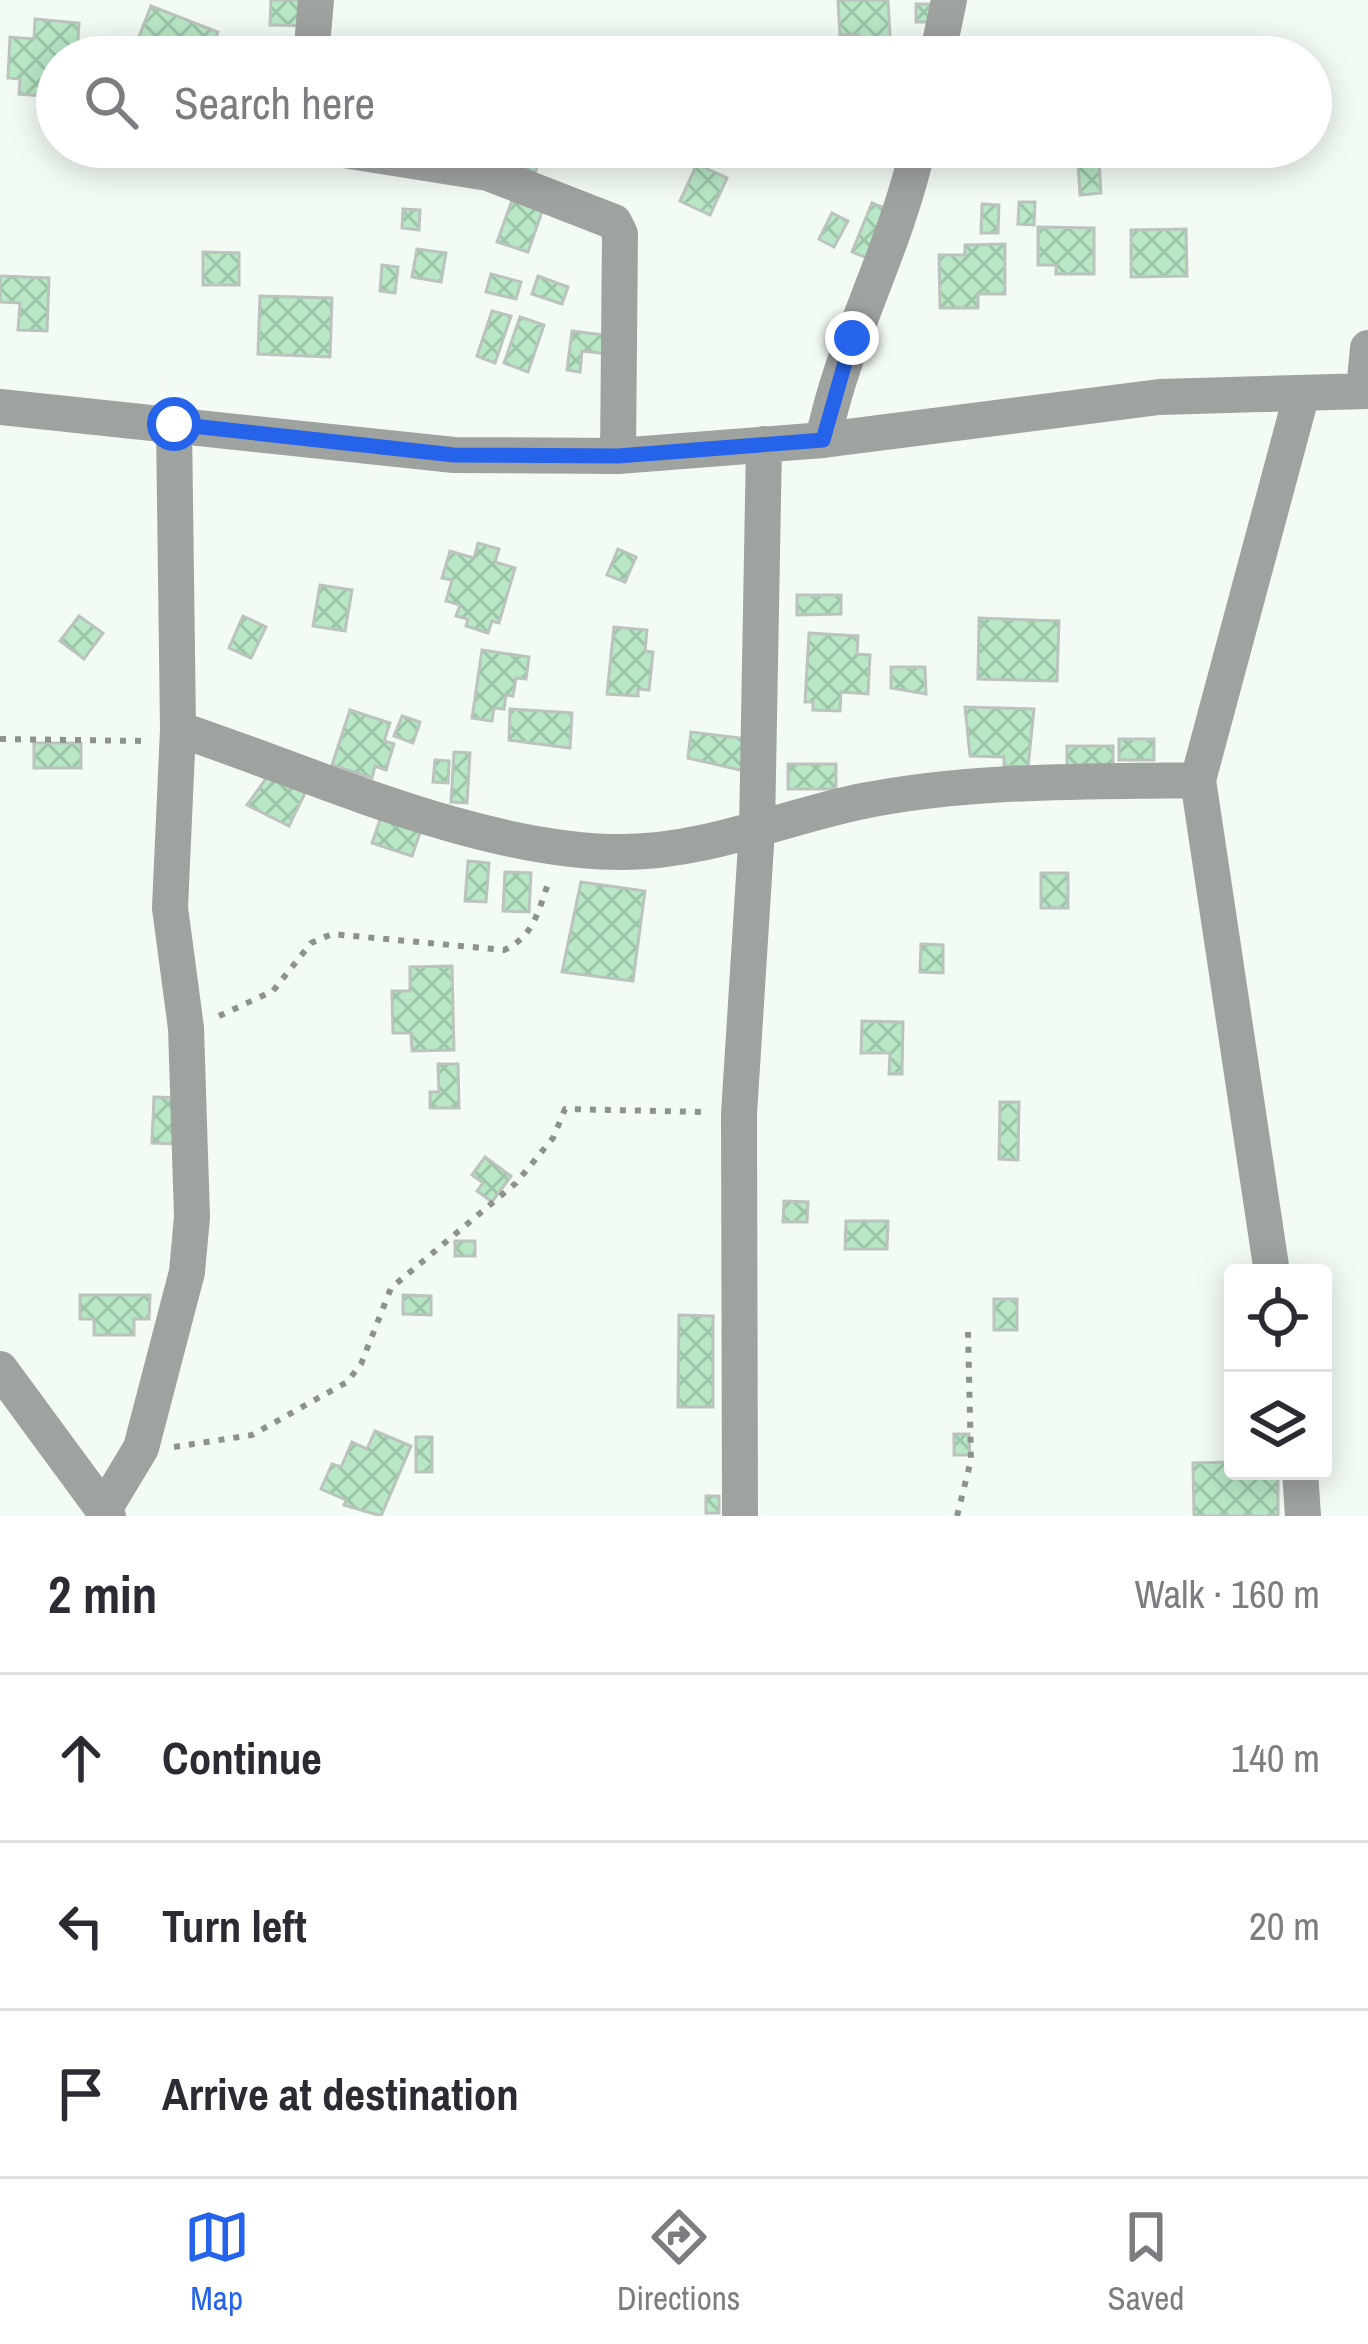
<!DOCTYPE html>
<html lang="en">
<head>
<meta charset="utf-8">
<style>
  :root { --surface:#fff; --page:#f7f7f7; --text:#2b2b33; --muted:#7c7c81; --line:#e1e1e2; --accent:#2563eb }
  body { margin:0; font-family:"Archivo Narrow",sans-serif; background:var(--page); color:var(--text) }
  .controls { position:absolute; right:36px; bottom:36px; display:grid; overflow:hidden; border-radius:12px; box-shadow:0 6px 30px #0003 }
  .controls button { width:108px; height:108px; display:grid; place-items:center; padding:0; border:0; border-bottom:3px solid var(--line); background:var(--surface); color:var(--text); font:60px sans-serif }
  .stop { position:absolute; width:36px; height:36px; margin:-27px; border:9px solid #2563eb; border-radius:50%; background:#fff }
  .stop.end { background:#2563eb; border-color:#fff; box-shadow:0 3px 12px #0008 }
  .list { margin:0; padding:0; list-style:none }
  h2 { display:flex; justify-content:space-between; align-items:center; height:156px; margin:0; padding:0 48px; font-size:51px }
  h2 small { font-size:39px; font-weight:400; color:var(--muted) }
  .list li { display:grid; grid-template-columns:78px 1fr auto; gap:36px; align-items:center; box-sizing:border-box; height:168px; padding:0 48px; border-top:3px solid var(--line) }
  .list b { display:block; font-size:45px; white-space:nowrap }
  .list em { font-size:39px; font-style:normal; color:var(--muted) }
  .icon { flex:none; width:66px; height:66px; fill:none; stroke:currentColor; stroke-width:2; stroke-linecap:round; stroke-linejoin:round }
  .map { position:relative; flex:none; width:1368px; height:1516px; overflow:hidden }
  .search { position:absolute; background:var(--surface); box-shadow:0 6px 30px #0003; left:36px; right:36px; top:36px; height:132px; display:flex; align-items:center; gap:30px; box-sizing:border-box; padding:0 42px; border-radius:66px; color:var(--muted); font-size:45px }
  .sheet { height:660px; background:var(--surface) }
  nav { display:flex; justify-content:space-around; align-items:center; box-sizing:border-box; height:168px; border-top:3px solid var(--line); background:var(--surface); font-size:33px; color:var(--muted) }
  nav a { display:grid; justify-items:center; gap:6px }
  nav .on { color:var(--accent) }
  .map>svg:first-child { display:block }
  .building { fill:url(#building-cross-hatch); stroke:#bac4bd; stroke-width:3 }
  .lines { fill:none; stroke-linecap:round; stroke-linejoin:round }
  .path { stroke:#8c938d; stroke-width:6; stroke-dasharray:6 9; stroke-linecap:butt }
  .minor { stroke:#9fa3a0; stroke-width:36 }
  .route { stroke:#2563eb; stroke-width:15 }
</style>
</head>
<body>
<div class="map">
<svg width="1368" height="1516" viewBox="0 0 1368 1516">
  <defs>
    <pattern id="building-cross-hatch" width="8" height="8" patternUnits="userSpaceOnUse" patternTransform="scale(3)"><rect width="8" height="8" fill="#b7e7c5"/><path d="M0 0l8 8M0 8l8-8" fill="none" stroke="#9cc5a8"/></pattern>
  </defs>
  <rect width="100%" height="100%" fill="#f2fcf4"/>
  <path class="building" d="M271 0H312L311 26 270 25Z
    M838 0H888L891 52 860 53 859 35H840Z
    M916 4H939V22H916Z
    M151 6 218 32 208 57H131Z
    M35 19 79 23 77 57H57V97L19 94 20 79 8 78 10 37 34 39Z
    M128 147H186L184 157Z
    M522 147H544L535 173 515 165Z
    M1077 147H1098L1101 193 1080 195Z
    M697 164 727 178 710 215 680 201Z
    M515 192 545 203 528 252 497 242Z
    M1019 202H1035L1034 225 1018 224Z
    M872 203 895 212 875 261 852 252Z
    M982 204 999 205 998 233H981Z
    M403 209 420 210 419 230 402 228Z
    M832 213 848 221 834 247 819 239Z
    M1038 227 1094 228V274H1056V265H1038Z
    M1186 229 1187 276 1131 277V230Z
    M1005 244V294H978V308H940L939 255H965V245Z
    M417 249 446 253 441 282 412 277Z
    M203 252 239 253V285H203Z
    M382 265 398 267 395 293 380 291Z
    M491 274 521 282 516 299 486 292Z
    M0 276 49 278 47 331 18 330 20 303 0 302Z
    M538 276 568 287 562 304 532 294Z
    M260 296 332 298 330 357 258 354Z
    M492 311 511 316 495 363 477 356Z
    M520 317 544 325 528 372 504 363Z
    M572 331 612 336 609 354 582 351 580 372 567 370Z
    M478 543 499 549 495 562 515 568 499 623 492 621 488 633 466 626 468 619 456 616 460 605 446 601 452 580 442 578 450 551 474 558Z
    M618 549 636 557 625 582 607 575Z
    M320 585 352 590 345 631 313 626Z
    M797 595H841V614L797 615Z
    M79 616 103 633 84 659 60 641Z
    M243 616 266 627 251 658 229 648Z
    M979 618 1059 621 1057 681 978 679Z
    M614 627 647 630 645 651 653 652 649 690 638 689V696L607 694Z
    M809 633 858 636 857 654 870 655 868 694 841 692 840 711 813 710V702H805Z
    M482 650 529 657 526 679 516 678 513 696 506 695 504 709 494 708 492 721 472 718Z
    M891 667H925L926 694 891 688Z
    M965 707 1034 709 1028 767 1004 766V757L970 756Z
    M510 709 572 713 570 748 509 740Z
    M350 710 390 723 384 741 394 744 386 770 375 766 372 778 332 765Z
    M402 716 420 722 413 743 394 736Z
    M691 732 748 739 744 771 688 758Z
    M1119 739H1154V760H1119Z
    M34 743H81V768H34Z
    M1067 746H1113V766L1067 767Z
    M454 752 470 753 467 803 451 802Z
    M435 760 449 761 448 783 433 782Z
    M788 764H836V789H788Z
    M275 766 310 783 289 826 247 805Z
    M382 814 422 827 412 856 372 843Z
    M468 861 489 863 486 902 465 901Z
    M505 872 531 873 529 912 503 911Z
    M1041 873H1068V908H1041Z
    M581 882 645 891 633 981 562 972Z
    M921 944 943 945V973L920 972Z
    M452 966 454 1050 412 1051 411 1033H393L392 991H410V967Z
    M862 1021 903 1022 902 1074H889L890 1053H861Z
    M438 1064H458L459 1108H430V1092H439Z
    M154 1097 179 1098 178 1144 152 1143Z
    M1000 1102H1019L1018 1160 999 1159Z
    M485 1157 511 1176 492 1202 477 1191 483 1183 472 1175Z
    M784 1201 808 1202 807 1222H783Z
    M846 1221H888L887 1249H845Z
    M455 1241H475V1256H455Z
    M80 1295H150L149 1319H134V1335H94V1319H80Z
    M403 1295 431 1296V1315L403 1314Z
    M994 1299H1017V1330H994Z
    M679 1315 713 1316V1407H678Z
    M375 1431 411 1446 381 1516 344 1505 346 1500 321 1489 332 1464 341 1467 352 1442 367 1449Z
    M954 1434H969L970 1455H954Z
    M416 1437H432V1472H416Z
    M1233 1462V1471H1278V1516H1194L1193 1463Z
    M706 1496H719V1513H706Z"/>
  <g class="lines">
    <path class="path" d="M0 739 146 741
      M219 1016 273 991 311 943 332 934 504 950C535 936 539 908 550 878
      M174 1447 252 1435 347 1382 361 1364 391 1288 516 1183 553 1138 565 1109 706 1112
      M957 1516 971 1460 968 1332"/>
    <path class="minor" d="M311 57 316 0
      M937 57 949 0
      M325 147 488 173 614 222 620 234 618 456
      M1364 391 1368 348
      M0 407 454 455 618 456 823 440 1159 397 1368 391
      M823 440C844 338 896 248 918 147
      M178 729C313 774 482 853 624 852 705 852 784 817 863 801 973 779 1087 782 1198 780
      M1272 1273 1198 780 1302 393
      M0 1369 108 1516
      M1300 1471 1303 1516
      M103 1511 141 1448 187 1272 192 1217 186 1028 170 908 178 729 174 425
      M740 1516 739 1114 757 829 764 444"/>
  </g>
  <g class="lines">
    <path class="route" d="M174 424 454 455 618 456 823 440 852 338"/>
  </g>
</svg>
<div class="controls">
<button><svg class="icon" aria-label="locate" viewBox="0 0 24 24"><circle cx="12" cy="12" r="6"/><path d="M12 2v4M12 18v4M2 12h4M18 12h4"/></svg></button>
<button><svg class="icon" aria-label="layers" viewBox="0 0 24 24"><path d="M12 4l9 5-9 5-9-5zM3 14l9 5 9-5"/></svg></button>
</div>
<div class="stop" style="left:174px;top:424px"></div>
<div class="stop end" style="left:852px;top:338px"></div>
<div class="search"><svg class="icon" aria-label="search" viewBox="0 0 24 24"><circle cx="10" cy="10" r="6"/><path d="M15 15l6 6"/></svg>Search here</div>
</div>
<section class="sheet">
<h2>2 min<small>Walk · 160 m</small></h2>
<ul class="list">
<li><svg class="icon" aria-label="ahead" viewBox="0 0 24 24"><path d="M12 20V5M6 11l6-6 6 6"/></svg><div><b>Continue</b></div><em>140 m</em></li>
<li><svg class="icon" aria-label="left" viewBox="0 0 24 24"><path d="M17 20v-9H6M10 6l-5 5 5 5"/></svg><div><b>Turn left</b></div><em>20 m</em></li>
<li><svg class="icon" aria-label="arrive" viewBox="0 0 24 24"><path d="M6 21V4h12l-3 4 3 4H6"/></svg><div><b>Arrive at destination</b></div></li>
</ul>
</section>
<nav>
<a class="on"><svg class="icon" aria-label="map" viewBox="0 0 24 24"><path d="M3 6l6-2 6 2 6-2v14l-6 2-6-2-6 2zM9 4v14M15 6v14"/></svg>Map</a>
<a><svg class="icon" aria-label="directions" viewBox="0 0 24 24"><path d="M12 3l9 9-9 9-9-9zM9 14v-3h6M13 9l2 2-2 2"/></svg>Directions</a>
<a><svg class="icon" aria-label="saved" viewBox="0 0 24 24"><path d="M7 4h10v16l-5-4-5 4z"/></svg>Saved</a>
</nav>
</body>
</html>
